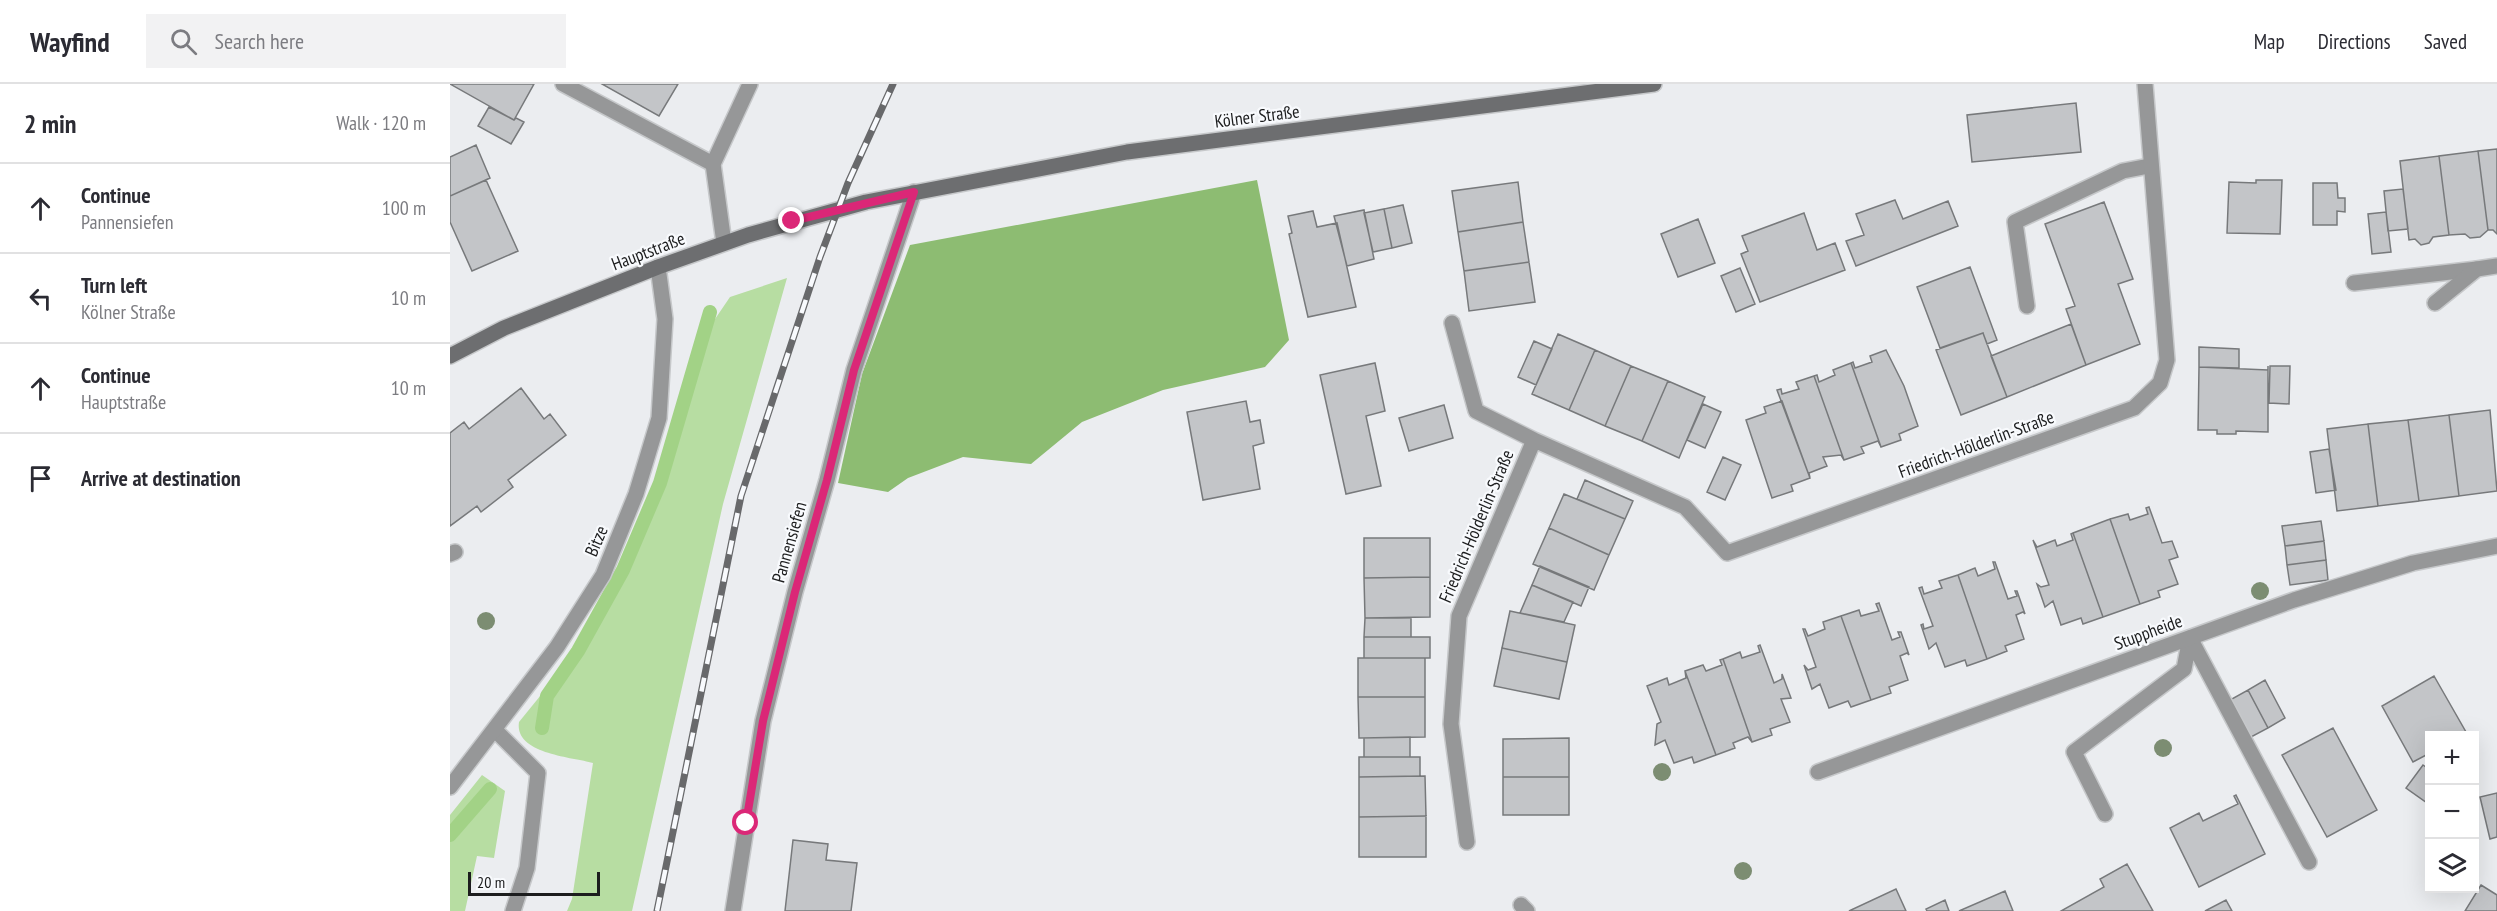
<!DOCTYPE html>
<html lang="en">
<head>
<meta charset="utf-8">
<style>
  :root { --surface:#fff; --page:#f2f2f3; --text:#2b2b33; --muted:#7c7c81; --line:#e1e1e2 }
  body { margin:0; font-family:"PT Sans Narrow",sans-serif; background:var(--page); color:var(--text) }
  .controls { position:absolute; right:18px; bottom:18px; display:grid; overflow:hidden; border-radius:0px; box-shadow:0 6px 24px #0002 }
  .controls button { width:54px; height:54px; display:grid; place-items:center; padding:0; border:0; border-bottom:2px solid var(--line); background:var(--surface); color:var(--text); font:30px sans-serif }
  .scale { position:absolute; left:18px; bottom:15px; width:132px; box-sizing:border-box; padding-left:6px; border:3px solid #1c1d1e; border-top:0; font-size:16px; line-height:21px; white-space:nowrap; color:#1c1d1e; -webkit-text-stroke:4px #f8fafd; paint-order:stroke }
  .stop { position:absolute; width:18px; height:18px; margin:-14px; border:4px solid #db2777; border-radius:50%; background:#fff }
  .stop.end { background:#db2777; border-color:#fff; box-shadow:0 2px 6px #0008 }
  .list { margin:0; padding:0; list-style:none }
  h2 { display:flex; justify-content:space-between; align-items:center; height:78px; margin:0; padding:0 24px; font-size:26px }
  h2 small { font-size:20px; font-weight:400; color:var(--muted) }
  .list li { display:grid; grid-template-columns:39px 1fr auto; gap:18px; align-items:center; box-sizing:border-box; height:90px; padding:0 24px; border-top:2px solid var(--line) }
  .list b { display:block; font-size:22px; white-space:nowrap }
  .list p { margin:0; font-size:20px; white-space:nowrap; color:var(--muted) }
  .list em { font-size:20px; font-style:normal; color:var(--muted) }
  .icon { flex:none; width:33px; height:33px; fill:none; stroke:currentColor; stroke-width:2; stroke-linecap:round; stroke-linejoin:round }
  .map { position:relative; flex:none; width:2047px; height:827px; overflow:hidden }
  header { display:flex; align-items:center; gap:36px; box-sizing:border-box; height:84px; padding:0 30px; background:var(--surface); border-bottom:2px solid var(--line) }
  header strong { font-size:28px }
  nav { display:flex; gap:33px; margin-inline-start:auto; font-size:21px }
  .search { width:420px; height:54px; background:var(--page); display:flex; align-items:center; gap:15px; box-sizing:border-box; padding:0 21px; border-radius:0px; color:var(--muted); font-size:22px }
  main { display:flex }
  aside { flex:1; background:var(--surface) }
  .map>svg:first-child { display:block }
  .green { fill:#b7dda2 }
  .forest { fill:#8dbc72 }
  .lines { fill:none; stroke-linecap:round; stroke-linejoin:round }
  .stream { stroke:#a2d286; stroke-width:14 }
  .building { fill:#c3c5c8; stroke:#77797b; stroke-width:1.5 }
  .lane-casing { stroke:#c6c8ca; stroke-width:18 }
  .street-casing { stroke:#c6c8ca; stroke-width:18 }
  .secondary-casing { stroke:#c6c8ca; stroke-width:18 }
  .lane { stroke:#969798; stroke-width:15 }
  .street { stroke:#969798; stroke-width:15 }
  .secondary { stroke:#6d6e70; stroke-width:15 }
  .rail-casing { stroke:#68696b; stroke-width:7 }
  .rail { stroke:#f8fafd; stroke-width:4.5; stroke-dasharray:14; stroke-linecap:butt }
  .tree { fill:#7c8d72 }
  .route { stroke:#db2777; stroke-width:8 }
  .labels { text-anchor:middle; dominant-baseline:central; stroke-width:4.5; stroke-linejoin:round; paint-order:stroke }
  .street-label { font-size:18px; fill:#1c1d1e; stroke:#f8fafd }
</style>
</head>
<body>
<header>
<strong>Wayfind</strong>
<div class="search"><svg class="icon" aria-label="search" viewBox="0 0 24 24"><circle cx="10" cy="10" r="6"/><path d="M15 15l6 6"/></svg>Search here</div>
<nav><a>Map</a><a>Directions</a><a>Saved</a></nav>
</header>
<main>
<aside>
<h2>2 min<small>Walk · 120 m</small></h2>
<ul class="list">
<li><svg class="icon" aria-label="ahead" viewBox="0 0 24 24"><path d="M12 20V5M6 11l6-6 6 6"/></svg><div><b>Continue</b><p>Pannensiefen</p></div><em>100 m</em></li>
<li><svg class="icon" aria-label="left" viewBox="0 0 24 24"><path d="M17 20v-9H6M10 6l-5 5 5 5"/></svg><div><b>Turn left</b><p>Kölner Straße</p></div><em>10 m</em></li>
<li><svg class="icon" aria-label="ahead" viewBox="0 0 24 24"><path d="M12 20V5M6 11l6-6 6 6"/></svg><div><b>Continue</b><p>Hauptstraße</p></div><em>10 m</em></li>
<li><svg class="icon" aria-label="arrive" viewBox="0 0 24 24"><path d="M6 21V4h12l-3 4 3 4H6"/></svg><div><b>Arrive at destination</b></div></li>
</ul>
</aside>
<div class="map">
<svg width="2047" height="827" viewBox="0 0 2047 827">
  <rect width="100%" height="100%" fill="#ebedf0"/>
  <path class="green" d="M337 194 273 420 182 827H117L122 815 143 679C122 673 64 670 69 638L108 590 157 517 208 399 238 287 248 289 263 238 280 213Z
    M32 691 55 707 44 774 27 772 15 827H0V731Z"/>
  <path class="forest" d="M807 96 839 256 815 283 713 306 632 338 581 380 513 373 458 394 438 408 388 399 412 290 460 161Z"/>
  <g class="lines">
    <path class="stream" d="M92 644 97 612 128 567 173 486 210 399 260 228
      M0 751 40 705"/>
  </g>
  <path class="building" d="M0 0H84L64 36Z
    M152 0H228L209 32Z
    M1626 19 1631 68 1522 78 1517 31Z
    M39 23 64 36 66 34 74 38 61 60 28 42Z
    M26 61 40 94 0 112V73Z
    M2047 65V150L2043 146H2038L2028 67Z
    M2028 67 2038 146 2030 153 2020 154 2015 150 1999 151 1989 72Z
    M1989 72 1999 151 1983 153 1979 159 1971 161 1965 155 1959 156 1950 77Z
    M36 96 68 167 22 187 0 138V112Z
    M1806 96H1832L1830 150 1777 149 1779 98 1806 99Z
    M1068 98 1073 138 1008 148 1002 107Z
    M1863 99H1887L1888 114H1895V128L1887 127V141H1863Z
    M1953 105 1958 145 1938 147 1934 107Z
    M1445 116 1453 135 1498 117 1508 142 1406 182 1396 157 1414 151 1406 130Z
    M1654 118 1683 195 1668 200 1690 260 1636 281 1616 225 1625 222 1595 140Z
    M953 121 962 159 942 164 934 125Z
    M934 125 942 164 923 168 914 129Z
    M914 126 924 175 897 182 884 132Z
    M863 127 867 143 887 139 906 223 858 233 839 150 842 149 838 132Z
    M1936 128 1941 168 1922 170 1918 130Z
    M1354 129 1367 166 1385 159 1395 186 1310 218 1291 170 1298 167 1292 152Z
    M1248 135 1265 179 1228 193 1211 150Z
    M1073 138 1079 178 1014 187 1008 148Z
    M1079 178 1085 218 1019 227 1014 187Z
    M1520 183 1547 256 1537 260 1533 249 1490 264 1467 203Z
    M1290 184 1305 220 1286 228 1271 192Z
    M1621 240 1636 281 1557 313 1541 272Z
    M1533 249 1557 313 1511 331 1486 266Z
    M1108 250 1145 266 1119 326 1082 310Z
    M1084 257 1102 265 1086 301 1068 293Z
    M1749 263 1789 265V284L1749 283Z
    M1145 266 1181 282 1155 342 1119 326Z
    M1436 266 1454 302 1468 342 1449 350 1451 356 1431 363 1401 279 1403 278 1405 284 1422 278 1420 272Z
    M925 279 935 327 916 332 931 402 896 410 870 291Z
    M1401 279 1431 363 1428 357 1411 363 1414 369 1394 376 1364 292 1367 291 1369 298 1385 291 1383 286Z
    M1181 282 1218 297 1192 357 1155 342Z
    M1818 282V348L1786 347V350H1767V346H1748L1749 283 1818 286Z
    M1820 282H1840L1839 320 1819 319Z
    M1364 292 1394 376 1391 371 1373 373 1377 382 1359 389 1360 394 1327 306 1331 305 1332 310 1349 305 1346 298Z
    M1218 297 1255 313 1229 374 1192 357Z
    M71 304 94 335 100 330 116 351 58 396 63 403 31 428 27 422 0 442V349L14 338 19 345Z
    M796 317 800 338 810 336 814 359 803 362 810 405 753 416 737 328Z
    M1332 317 1360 394 1341 401 1343 407 1322 414 1296 336 1316 329 1314 323Z
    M1253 320 1271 328 1255 364 1237 356Z
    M994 321 1003 354 959 367 949 334Z
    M2040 326 2047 407 2009 412 1999 331Z
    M1999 331 2009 412 1969 417 1958 336Z
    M1958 336 1969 417 1928 422 1918 340Z
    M1918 340 1928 422 1887 427 1877 345Z
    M1879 365 1886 406 1866 409 1860 368Z
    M1273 373 1291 381 1275 416 1257 408Z
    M1135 396 1183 417 1175 435 1127 415Z
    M1114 410 1175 435 1159 471 1099 444Z
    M1699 423 1712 459 1722 457 1728 473 1719 476 1728 500 1708 507 1710 513 1690 520 1660 435 1678 430 1680 436 1698 430 1696 424Z
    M1660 435 1690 520 1653 533 1623 449Z
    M1871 437 1874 457 1835 462 1832 442Z
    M1099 444 1159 471 1144 506 1083 480Z
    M1623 449 1653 533 1633 540 1631 534 1611 541 1603 517 1595 523 1587 500 1591 503 1599 501 1583 456 1587 463 1605 456 1607 462 1623 456 1621 450Z
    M914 454H980V493L914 494Z
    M1874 457 1876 476 1837 481 1835 462Z
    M1876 476 1878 496 1840 501 1837 481Z
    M1543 478H1545L1558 515 1567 512 1565 507H1567L1575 530 1573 528 1566 531 1574 555 1555 562 1557 567 1537 575 1508 491 1525 484 1528 492 1545 485Z
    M1090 482 1139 503 1131 522 1082 501Z
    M1508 491 1537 575 1517 582 1515 576 1495 583 1486 559 1479 565 1471 541 1473 540 1474 545 1483 542 1469 504 1472 503 1474 510 1492 504 1489 497Z
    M980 493V533L915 534 914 494Z
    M1082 501 1123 518 1114 538 1070 529Z
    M1429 519 1442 556 1450 553 1448 548H1451L1459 571 1457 569 1450 572 1458 596 1439 603 1441 609 1421 616 1391 532 1409 526 1411 532 1429 527 1426 520Z
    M1060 527 1125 541 1117 578 1052 564Z
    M1391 532 1421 616 1401 623 1398 617 1379 624 1370 600 1362 605 1354 581 1358 586 1366 583 1353 545H1355L1358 552 1375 545 1373 538Z
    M915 534H961V553H914Z
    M914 553H980V574H914Z
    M1310 561 1324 599 1332 595V590L1341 614 1331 615 1340 638 1320 645 1322 651 1302 658 1273 575 1290 568 1292 574 1310 568 1308 562Z
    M1052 564 1117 578 1109 615 1044 602Z
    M908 574H975V613H908Z
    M1273 575 1302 658 1298 653 1283 659 1285 664 1266 671 1235 587 1253 581 1256 587 1272 581 1270 576Z
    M1235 587 1266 671 1244 679 1242 673 1224 679 1215 656 1205 661 1207 640 1211 638 1197 602 1217 594 1219 601 1236 594Z
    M1984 592 2016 648 2010 652H1980V669L1963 678 1932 622Z
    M1815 596 1835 634 1818 644 1798 606Z
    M1798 606 1818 644 1801 653 1780 616Z
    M908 613H975V653L909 654Z
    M1883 644 1927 726 1877 753 1832 671Z
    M960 653V673H914V654Z
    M1119 654V693H1053V655Z
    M909 673H970V692L909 693Z
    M1973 681 1980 686V721L1956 704Z
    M975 692 976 732 909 733V693Z
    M1053 693H1119V731H1053Z
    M2047 709V753L2040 755 2030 713Z
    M1786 711 1815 770 1749 803 1720 744 1749 729 1753 737 1788 720 1784 712Z
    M976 732V773H909V733Z
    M343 756 378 760 376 776 407 779 401 827H335Z
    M1677 780 1703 827H1611L1654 803 1650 795Z
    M2031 801 2047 811V827H2015Z
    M1446 805 1456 827H1399Z
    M1555 807 1563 827H1509Z
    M1495 816 1499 827H1477L1476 825Z
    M1776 816 1782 827H1755Z"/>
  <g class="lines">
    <defs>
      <path id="lane" d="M113 0 263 80
        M1904 199 2027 185
        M1577 222 1565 138 1673 87 1699 82
        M0 470 5 468
        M1740 554 1859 778
        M45 646 88 689 77 784 63 827
        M1655 730 1624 668 1734 585 1740 554
        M1071 821 1077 827"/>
      <path id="street" d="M274 159 263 80 300 0
        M1985 219 2027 185 2047 182
        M1002 239 1026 327 1084 356 1009 532 1001 640 1017 758
        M1084 356 1235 423 1277 469 1684 324 1710 299 1717 276 1695 0
        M1368 688 1844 516 1963 479 2047 462
        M0 703 107 563 153 491 186 410 209 334 215 235 208 183
        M283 827 313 637 345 508 377 396 404 286 464 108"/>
      <path id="secondary" d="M0 272 54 244 208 183 298 151 416 118 677 68 1204 0"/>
    </defs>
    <use href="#lane" class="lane-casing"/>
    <use href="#street" class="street-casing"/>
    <use href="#secondary" class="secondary-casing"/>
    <use href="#lane" class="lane"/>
    <use href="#street" class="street"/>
    <use href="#secondary" class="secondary"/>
    <defs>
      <path id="rail" d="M207 827 291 412 370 173 398 99 443 0"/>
    </defs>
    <use href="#rail" class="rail-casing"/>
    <use href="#rail" class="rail"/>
  </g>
  <g class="tree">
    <circle cx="1810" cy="507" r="9"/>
    <circle cx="36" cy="537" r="9"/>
    <circle cx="1713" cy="664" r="9"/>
    <circle cx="1212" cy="688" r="9"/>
    <circle cx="1293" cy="787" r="9"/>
  </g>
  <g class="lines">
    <path class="route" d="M296 739 313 637 345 508 377 396 404 286 464 108 342 137"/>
  </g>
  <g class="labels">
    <g class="street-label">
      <text transform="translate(807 32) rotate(-7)">Kölner Straße</text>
      <text transform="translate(198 167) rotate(-21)">Hauptstraße</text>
      <text transform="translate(1526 360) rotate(-20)">Friedrich-Hölderlin-Straße</text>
      <text transform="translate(1026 442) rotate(-67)">Friedrich-Hölderlin-Straße</text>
      <text transform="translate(146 457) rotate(-67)">Bitze</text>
      <text transform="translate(339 458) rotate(-74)">Pannensiefen</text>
      <text transform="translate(1698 548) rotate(-20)">Stuppheide</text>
    </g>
  </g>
</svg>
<div class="controls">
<button>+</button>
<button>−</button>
<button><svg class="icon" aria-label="layers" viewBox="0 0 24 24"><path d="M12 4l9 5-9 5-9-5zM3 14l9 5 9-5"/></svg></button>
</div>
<div class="scale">20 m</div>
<div class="stop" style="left:296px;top:739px"></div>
<div class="stop end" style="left:342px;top:137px"></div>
</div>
</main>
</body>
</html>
